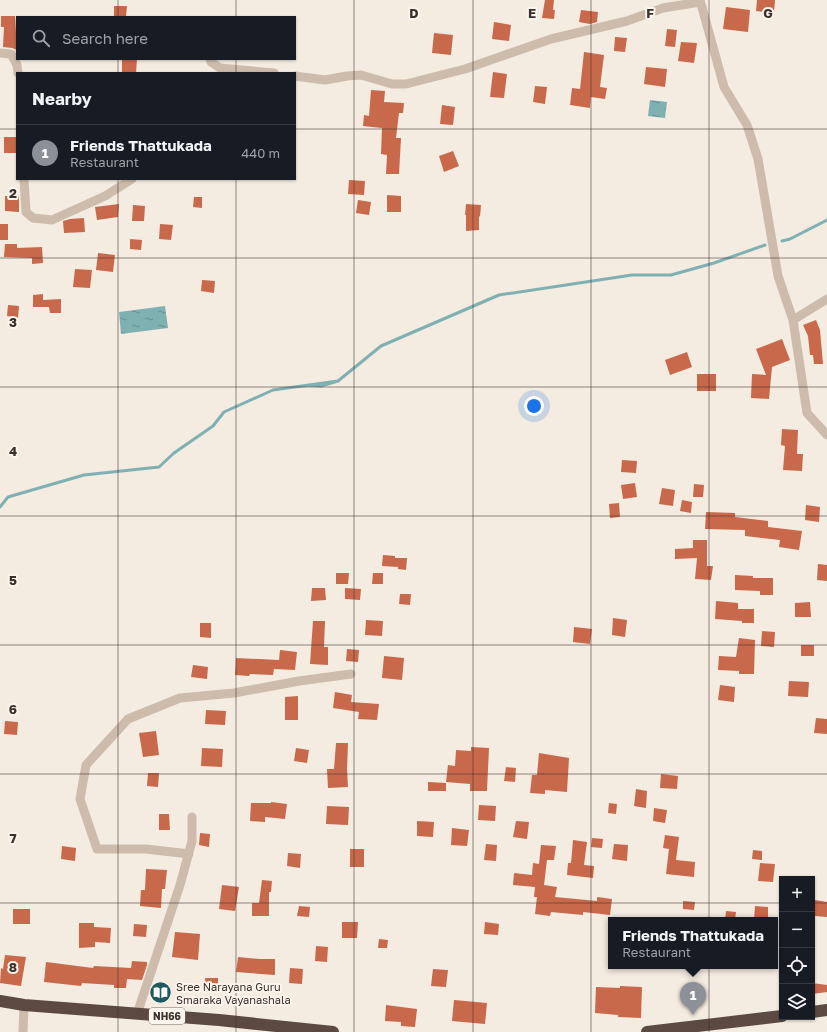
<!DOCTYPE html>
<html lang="en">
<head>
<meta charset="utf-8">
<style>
  :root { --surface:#171b24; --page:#20242c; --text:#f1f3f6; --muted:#9ea1a6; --line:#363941; --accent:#8c9099 }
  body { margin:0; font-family:"Golos Text",sans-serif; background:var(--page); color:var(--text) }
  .controls { position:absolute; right:12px; bottom:12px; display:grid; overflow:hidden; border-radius:0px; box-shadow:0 1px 3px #0004 }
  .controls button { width:36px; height:36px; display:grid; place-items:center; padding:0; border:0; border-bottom:1px solid var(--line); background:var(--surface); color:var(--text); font:20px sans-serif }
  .you { position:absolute; left:534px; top:406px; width:14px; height:14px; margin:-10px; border:3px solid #fff; border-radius:50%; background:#1a73e8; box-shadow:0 0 0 6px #1a73e833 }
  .badge { display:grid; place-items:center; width:26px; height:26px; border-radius:50%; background:var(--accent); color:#fff; font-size:13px; font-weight:700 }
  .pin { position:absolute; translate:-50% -33px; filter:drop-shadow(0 1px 2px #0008) }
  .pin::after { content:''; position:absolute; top:21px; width:14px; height:12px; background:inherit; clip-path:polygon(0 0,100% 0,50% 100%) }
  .popup { position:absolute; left:608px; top:917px; width:170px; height:52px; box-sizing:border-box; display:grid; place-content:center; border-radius:0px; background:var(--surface); filter:drop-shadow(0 1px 3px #0005); font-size:13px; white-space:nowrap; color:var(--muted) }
  .popup b { font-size:15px; color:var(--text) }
  .popup::after { content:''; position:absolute; left:50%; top:100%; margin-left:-8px; border:8px solid transparent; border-top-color:var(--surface) }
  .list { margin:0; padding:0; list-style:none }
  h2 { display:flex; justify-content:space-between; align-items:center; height:52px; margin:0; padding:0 16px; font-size:17px }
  h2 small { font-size:13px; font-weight:400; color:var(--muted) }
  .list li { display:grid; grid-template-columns:26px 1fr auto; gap:12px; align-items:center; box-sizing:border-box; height:56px; padding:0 16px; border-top:1px solid var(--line) }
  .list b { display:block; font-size:15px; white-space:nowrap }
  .list p { margin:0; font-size:13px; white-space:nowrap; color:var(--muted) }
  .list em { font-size:13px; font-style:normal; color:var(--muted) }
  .icon { flex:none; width:22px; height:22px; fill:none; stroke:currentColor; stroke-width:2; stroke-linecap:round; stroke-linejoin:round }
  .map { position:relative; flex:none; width:827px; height:1032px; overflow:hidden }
  .search { position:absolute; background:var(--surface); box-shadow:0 1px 3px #0004; left:16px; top:16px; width:280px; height:44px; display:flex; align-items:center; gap:10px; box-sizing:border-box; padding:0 14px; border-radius:0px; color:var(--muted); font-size:15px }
  .panel { position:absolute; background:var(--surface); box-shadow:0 1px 3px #0004; left:16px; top:72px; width:280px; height:108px; border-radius:0px }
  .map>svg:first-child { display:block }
  .water { fill:url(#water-ripples) }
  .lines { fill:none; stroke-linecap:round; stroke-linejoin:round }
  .stream { stroke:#7fb0b2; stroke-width:3 }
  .building { fill:#c8694b }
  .street { stroke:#cdbbac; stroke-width:9 }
  .highway { stroke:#5c4a42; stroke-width:12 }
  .grid { fill:none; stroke:#3b302b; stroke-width:1; stroke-opacity:0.55 }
  .labels { text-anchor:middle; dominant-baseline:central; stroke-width:4; stroke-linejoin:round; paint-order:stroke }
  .shield { fill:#fbf5ee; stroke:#756b66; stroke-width:1 }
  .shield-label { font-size:10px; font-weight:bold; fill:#3b302b }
  .poi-label { font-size:11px; fill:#3b302b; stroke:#fbf5ee; text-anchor:start }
  .grid-label { font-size:13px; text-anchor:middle; font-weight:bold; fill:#3b302b; stroke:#fbf5ee; stroke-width:4; stroke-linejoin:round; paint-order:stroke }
</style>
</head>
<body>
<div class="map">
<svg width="827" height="1032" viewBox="0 0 827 1032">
  <defs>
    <pattern id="water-ripples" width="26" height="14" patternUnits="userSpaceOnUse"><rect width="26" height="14" fill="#7fb0b2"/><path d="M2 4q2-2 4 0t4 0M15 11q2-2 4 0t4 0" fill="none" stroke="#699091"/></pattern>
  </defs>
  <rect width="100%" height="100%" fill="#f4ebe1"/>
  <path class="water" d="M650 100 667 102 665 118 648 116Z
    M165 306 168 328 121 334 119 312Z"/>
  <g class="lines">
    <path class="stream" d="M782 241 790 239 827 220
      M338 381 309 385 321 386 338 381 381 346 499 295 632 275H671L714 263 765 245
      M0 507 8 497 84 475 159 467 174 453 213 426 224 412 273 390 309 385"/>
  </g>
  <path class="building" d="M545 0H554L553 10H555L554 19 542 18Z
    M757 0H775L774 13 756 11Z
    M114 6H127L126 17H114Z
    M726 7 750 10 748 32 723 29Z
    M581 10 598 12 597 22 590 24 579 22Z
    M1 16H15L17 50 12 48 3 47 4 27H1Z
    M494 22 511 25 509 41 492 39Z
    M667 29 677 30 675 47 665 46Z
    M434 33 453 35 451 55 432 53Z
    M615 37 627 38 625 52 614 51Z
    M681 42 697 43 694 63 678 61Z
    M584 52 604 55 600 87 607 88 605 99 591 97 590 108 570 105 572 88 580 89Z
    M122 59H137L136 73H122Z
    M646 67 667 69 665 87 644 84Z
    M493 72 507 74 504 98 490 97Z
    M535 86 547 87 545 104 533 102Z
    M371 90 385 91 384 102 404 103 403 113H399L396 138H401L399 174H386L387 155 381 154 382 128 363 126 364 115 369 116Z
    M442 105 455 107 453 125 440 124Z
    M4 137H17V153H4Z
    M453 151 459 166 444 172 439 156Z
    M349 180 365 181 364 195 348 194Z
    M387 195 401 196V212H387Z
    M5 196H19V212L5 211Z
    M194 197H202V208L193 207Z
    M358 200 371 202 369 215 356 213Z
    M119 204 118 217 97 220 95 207Z
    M466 204 481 205 480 217 479 216V230L466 231V215H465Z
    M133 205 145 206 144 221H132Z
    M84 218 85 232 64 233 63 221 70 219Z
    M0 224H8V240H0Z
    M160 224 173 225 171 240 159 239Z
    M130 239 142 240 141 250 130 249Z
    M5 244H17V248L42 247 43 263 32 264V258L4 257Z
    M98 253 115 255 113 272 96 270Z
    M75 269 92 270 90 288 73 287Z
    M202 280 215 281 214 293 201 291Z
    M43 294V300L61 299V313H50L49 307H33V295Z
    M8 305 19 306 18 318 7 316Z
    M816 320 820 330 823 364H814L813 355H810L808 336 803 325Z
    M782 339 790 360 772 367 769 399 751 398 752 374 766 375 756 349Z
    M687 352 692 367 670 375 665 360Z
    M697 374H716V391H697Z
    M782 429 798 430 797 454H803L802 471 783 470 785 446 781 445Z
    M622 460 637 461 636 473 621 472Z
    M635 483 637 497 623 499 621 485Z
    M694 484 704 485 703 497H693Z
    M662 488 675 490 673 506 659 504Z
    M682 500 692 502 691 513 680 511Z
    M619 503 620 517 610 518 609 504Z
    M806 505 820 507 819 522 805 520Z
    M706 512 735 513V517L768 521V527L802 531 799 550 779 547 780 540 745 536V530L705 529Z
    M693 540H707V566H713L711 580 695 579 697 558 675 559V549L693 548Z
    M383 555 395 556V558H407L406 570 398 569V567L382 566Z
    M818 564 827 565V581L817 580Z
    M336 573H349L348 584H336Z
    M373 573H383V584H372Z
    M735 575 753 576V578H773V595H760V591L735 590Z
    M312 588H325L326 600 311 601Z
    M345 588 361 589 360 600 345 599Z
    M400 594H411L410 605 399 604Z
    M716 601 738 603V609H754V623H742V621L715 619Z
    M810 602 811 617H795V603Z
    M613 618 627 620 625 637 612 635Z
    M366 620 383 621 382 636 365 635Z
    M313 621H325L324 647H328V665L310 664Z
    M200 623H211V638L200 637Z
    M574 627 592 629 590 644 573 642Z
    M762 631 775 632 774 647 761 646Z
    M739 638 755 640 754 674H739V671L718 670 719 656 736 657Z
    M801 645H814V656H801Z
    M347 649 359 650 358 662 346 661Z
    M280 650 297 652 295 670 274 669 273 675 250 674 249 676 235 675 236 658 279 660Z
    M384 656 404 658 402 680 382 678Z
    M193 665 208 667 207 679 191 677Z
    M789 681 809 682 808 697 788 696Z
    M720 685 735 687 734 702 718 700Z
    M335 692 352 695 351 702 379 704 377 720 358 719 359 712 333 708Z
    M298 696V720H285V697Z
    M206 710 226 711 225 725 205 724Z
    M816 718 827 719V734L814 733Z
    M5 721 18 722 17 735 4 734Z
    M156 731 159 755 143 757 139 733Z
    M336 743H348L347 769 348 787 328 788 327 769H334Z
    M471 747 489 748 487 791H470V784L446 782 448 765 455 766 456 750 471 751Z
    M202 748 223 749 222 767 201 766Z
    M296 748 309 750 307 763 294 761Z
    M539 753 569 758 567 792 545 790V794L530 793 532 775H537Z
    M506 767 516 768 515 782 504 781Z
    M148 773H159L158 787 147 786Z
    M661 774 678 776 677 789 660 788Z
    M428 782 446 783V791H428Z
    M636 789 647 791 646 808 634 806Z
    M271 802 287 804 285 819 265 817V822L250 821 251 803H271Z
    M609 803 617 804 616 814 608 813Z
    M479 805 496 806 495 821 478 820Z
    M327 806 349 807 348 825 326 824Z
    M654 808 667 810 665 823 653 821Z
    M159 814H169L170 830H159Z
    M417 821 434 822 433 837 417 836Z
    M516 821 529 822 527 839 513 837Z
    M452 828 469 830 467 846 451 845Z
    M200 833 210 834 209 847 199 845Z
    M665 835 679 837 676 860 695 862 694 877 666 874 669 849 663 848Z
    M592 838 603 839 602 848 591 847Z
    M573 840 587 842 584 865 594 866 593 878 567 875 568 863H571Z
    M486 844 497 845 496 861 484 860Z
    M614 844 628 845 627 861 612 859Z
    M541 845 556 846 554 860H547L544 885 557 887 555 897 597 901V897L612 899 610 915 583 912V915L551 912 550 916 535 914 537 897H534L535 887 513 885 514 873 532 875 533 863 539 864Z
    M62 846 76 848 75 861 61 859Z
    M350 849H364V867H350Z
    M753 850 762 851V860L752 859Z
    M288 853 301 854 300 868 287 866Z
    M760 863 775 864 773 882 758 881Z
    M146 869 167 870 165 889H162L161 908 140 906 141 890H145Z
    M262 880 272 881 271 892H269V916H252V903H259Z
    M222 885 239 887 235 911 219 909Z
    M815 900 827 902V917L814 916Z
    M683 901 695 902 694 910 683 909Z
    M299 906 310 907 309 917 297 916Z
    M755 906 768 907V920H754Z
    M13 909H30V924H13Z
    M726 911 736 912 735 920H725Z
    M342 922H358L357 938H342Z
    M485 922 499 924 498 935 484 934Z
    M79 923H94V927L111 928 110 943 95 942V947L79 948Z
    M134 924 147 925 146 937 133 936Z
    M175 932 200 934 198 960 172 957Z
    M379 939 388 940 387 948H378Z
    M316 946 328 947 327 962 315 961Z
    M5 955 26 957 21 986 0 983 1 968 3 969Z
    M238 957 260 959H275V975L236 972Z
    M132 961 147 962V965L142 980 127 979 126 988H114V985L82 983 81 986 44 982 46 962 93 968 94 966 131 968Z
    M290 968 303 969 302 984 289 983Z
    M433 969 448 970 446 987 431 986Z
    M205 978H218V991L206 992Z
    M812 983 827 985V992L812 994Z
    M620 986 642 987 641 1018 618 1017V1015L595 1013 596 987 620 988Z
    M454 1000 487 1003 485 1024 452 1021Z
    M386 1005 417 1009 415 1027 401 1026V1022L385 1021Z"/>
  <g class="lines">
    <path class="street" d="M700 0 724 87 747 125 758 159 778 276 793 320 807 413 827 435
      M0 53 11 54 17 65 18 73
      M210 59 211 62 220 68 274 73
      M295 76 325 80 347 76 361 75 392 84H406L465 69 551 39 627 21 663 8 700 2
      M24 179 26 212 33 218 52 220 105 196 132 179
      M793 320 827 299
      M189 854 146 849H97L80 799 86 765 128 719 180 698 234 693 299 681 351 674
      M137 1014 180 885 192 841V817
      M23 1032 24 1005"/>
    <path class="highway" d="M0 1001 24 1005 219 1020 333 1032
      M812 1012 827 1010
      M647 1032 782 1016"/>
  </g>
  <path class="grid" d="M118 0V17M236 0V17M354 0V1032M473 0V1032M591 0V1032M709 0V1032M118 59V73M236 59V73M0 129H17M295 129H827M118 179V1032M236 179V1032M0 258H827M0 387H827M0 516H827M0 645H827M0 774H827M0 903H782M812 903H827"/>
  <defs>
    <symbol id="library-disc" viewBox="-11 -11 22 22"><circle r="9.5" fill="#1f5a5e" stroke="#fbf5ee"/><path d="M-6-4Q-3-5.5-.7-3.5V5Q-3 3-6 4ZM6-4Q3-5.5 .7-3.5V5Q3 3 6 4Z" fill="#fff"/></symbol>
  </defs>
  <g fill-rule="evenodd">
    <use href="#library-disc" x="148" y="980" width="25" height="25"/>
  </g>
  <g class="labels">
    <rect class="shield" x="149" y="1008" width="36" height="16" rx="3"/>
    <g class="shield-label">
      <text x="167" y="1016">NH66</text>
    </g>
    <g class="poi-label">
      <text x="176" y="986">Sree Narayana Guru<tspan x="176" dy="13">Smaraka Vayanashala</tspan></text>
    </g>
  </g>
  <g class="grid-label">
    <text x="414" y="18">D</text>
    <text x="532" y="18">E</text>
    <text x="650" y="18">F</text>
    <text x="768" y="18">G</text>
    <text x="13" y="198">2</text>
    <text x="13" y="327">3</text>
    <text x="13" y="456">4</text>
    <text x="13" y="585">5</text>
    <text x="13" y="714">6</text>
    <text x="13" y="843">7</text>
    <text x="13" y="972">8</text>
  </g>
</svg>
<div class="controls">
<button>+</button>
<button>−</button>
<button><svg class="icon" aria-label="locate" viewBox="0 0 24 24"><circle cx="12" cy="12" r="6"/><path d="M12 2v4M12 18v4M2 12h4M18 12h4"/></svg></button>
<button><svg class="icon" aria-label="layers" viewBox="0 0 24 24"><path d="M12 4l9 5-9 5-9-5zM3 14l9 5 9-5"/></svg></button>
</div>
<div class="you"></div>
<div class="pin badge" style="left:693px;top:1015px">1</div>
<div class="popup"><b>Friends Thattukada</b>Restaurant</div>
<div class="search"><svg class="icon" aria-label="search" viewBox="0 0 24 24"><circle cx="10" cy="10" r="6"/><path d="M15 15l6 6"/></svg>Search here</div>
<section class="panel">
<h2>Nearby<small></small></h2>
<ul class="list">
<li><span class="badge">1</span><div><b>Friends Thattukada</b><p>Restaurant</p></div><em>440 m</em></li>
</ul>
</section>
</div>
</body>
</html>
